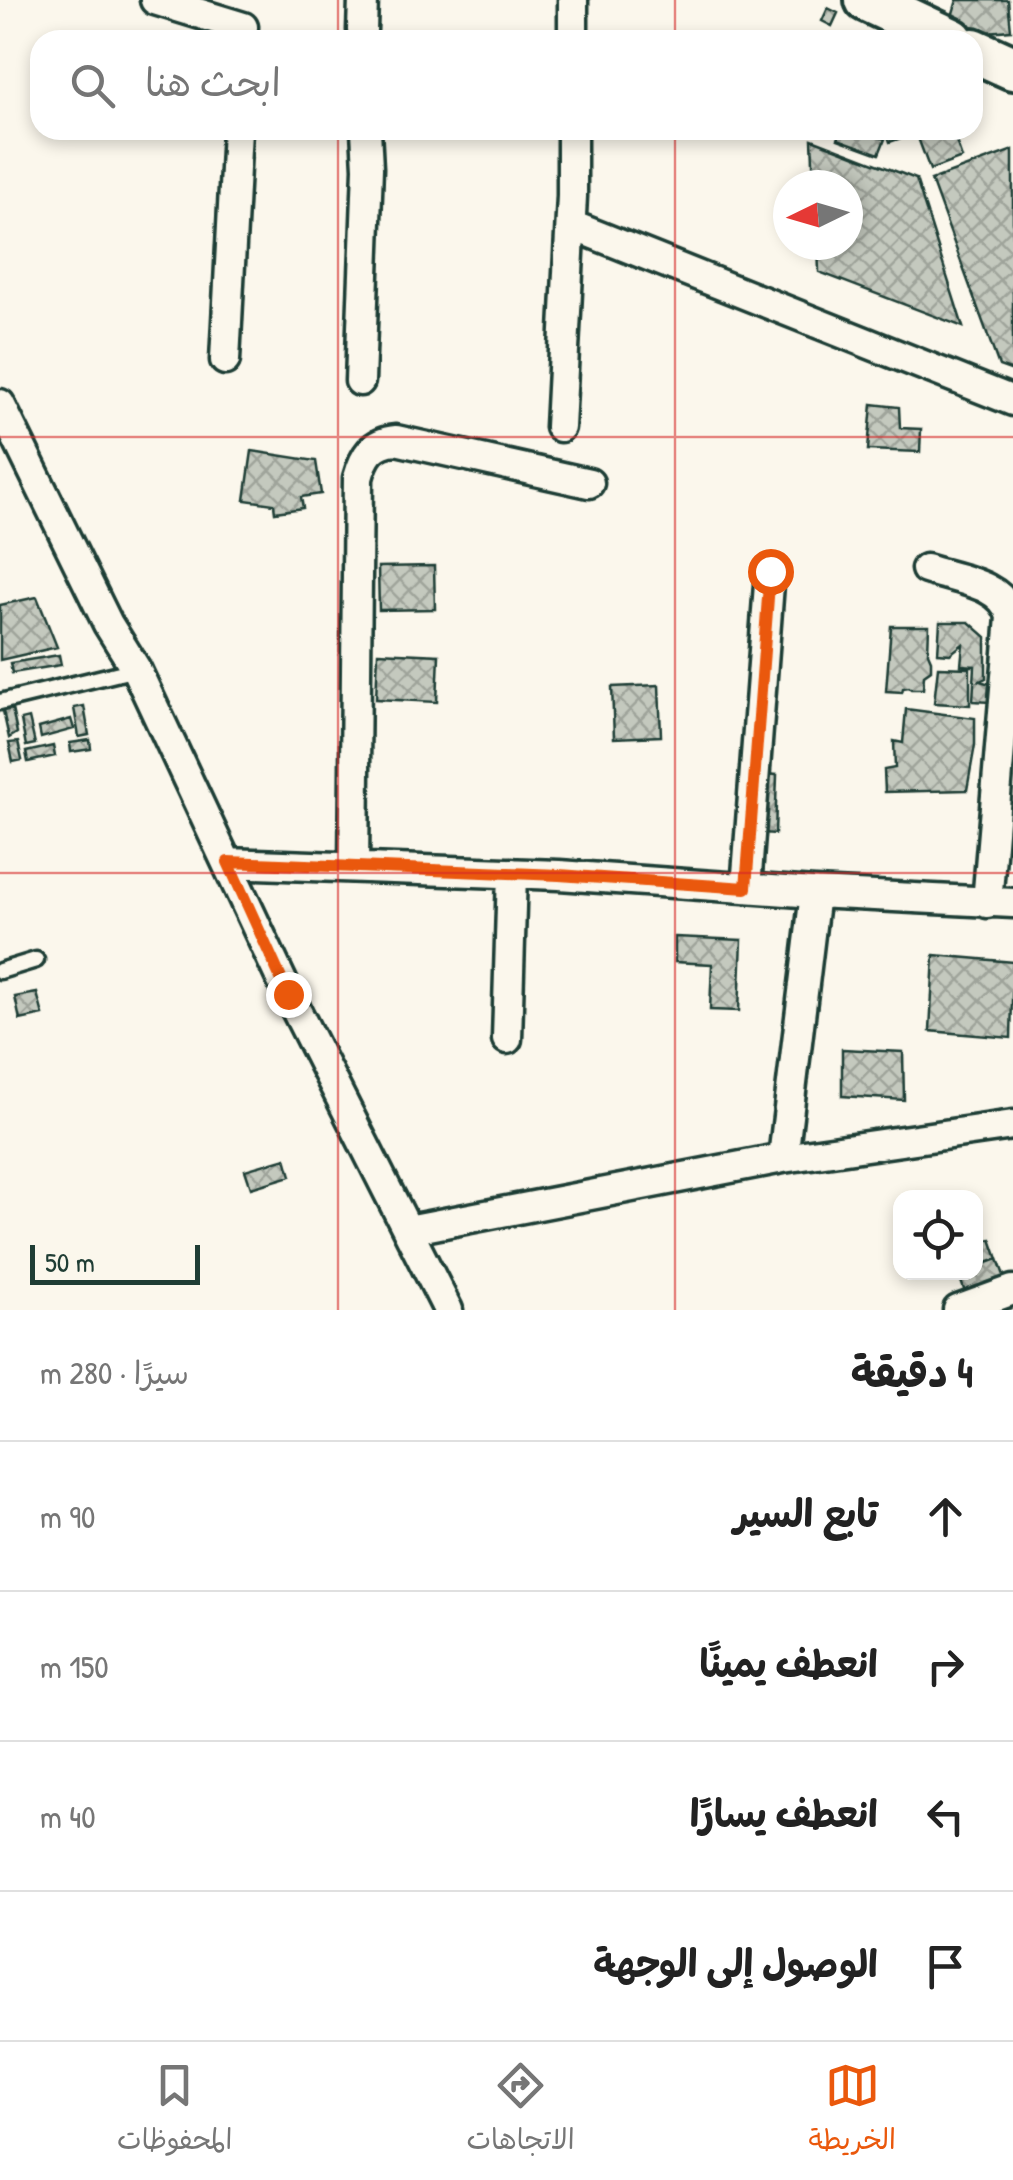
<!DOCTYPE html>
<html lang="ar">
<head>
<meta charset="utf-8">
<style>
  :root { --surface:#fff; --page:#f2f2f2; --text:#222; --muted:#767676; --line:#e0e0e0; --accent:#ea580c }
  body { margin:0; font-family:"Patrick Hand","Playpen Sans Arabic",sans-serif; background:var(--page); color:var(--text); direction:rtl }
  .controls { position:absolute; right:30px; bottom:30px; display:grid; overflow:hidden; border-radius:20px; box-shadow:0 5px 15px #0003 }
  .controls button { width:90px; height:90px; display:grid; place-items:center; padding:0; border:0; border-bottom:2px solid var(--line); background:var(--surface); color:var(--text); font:50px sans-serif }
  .compass { position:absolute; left:773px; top:170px; width:90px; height:90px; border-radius:50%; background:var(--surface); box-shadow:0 5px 15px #0003; rotate:265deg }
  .scale { position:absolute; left:30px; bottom:25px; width:170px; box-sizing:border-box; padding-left:10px; border:5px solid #1f3d34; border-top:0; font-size:28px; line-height:35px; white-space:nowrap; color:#1f3d34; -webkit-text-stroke:8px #fbf7ec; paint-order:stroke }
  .stop { position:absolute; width:30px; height:30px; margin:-22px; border:8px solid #ea580c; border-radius:50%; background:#fff }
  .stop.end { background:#ea580c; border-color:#fff; box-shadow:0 2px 10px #0008 }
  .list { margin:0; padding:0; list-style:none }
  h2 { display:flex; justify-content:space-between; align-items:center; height:130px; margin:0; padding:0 40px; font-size:42px }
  h2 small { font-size:32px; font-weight:400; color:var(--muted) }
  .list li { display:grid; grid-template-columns:65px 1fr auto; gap:30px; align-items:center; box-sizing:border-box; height:150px; padding:0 40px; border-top:2px solid var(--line) }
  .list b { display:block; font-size:38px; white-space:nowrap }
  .list em { font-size:32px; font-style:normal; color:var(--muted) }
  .icon { flex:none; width:55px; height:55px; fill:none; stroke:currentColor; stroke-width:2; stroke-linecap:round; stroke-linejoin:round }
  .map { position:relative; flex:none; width:1013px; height:1310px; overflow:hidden; direction:ltr }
  .search { position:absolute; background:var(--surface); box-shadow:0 5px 15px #0003; left:30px; right:30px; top:30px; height:110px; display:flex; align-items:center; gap:25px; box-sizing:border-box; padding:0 35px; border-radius:30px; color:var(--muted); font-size:38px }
  .sheet { height:730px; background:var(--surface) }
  nav { display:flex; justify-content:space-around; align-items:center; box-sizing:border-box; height:140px; border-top:2px solid var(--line); background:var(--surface); font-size:28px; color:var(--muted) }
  nav a { display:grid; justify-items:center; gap:5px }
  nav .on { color:var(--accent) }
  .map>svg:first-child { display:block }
  .building { fill:url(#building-cross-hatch); stroke:#1f3d34; stroke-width:2.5 }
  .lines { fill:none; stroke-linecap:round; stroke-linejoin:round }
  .service-casing { stroke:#1f3d34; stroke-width:21 }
  .minor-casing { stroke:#1f3d34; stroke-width:35 }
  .primary-casing { stroke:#1f3d34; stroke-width:50 }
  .service { stroke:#fbf7ec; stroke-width:14 }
  .minor { stroke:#fbf7ec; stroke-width:28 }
  .primary { stroke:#fbf7ec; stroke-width:42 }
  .route { stroke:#ea580c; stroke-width:12 }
  .grid { fill:none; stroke:#d62828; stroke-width:2.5; stroke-opacity:0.55 }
</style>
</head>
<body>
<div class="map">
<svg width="1013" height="1310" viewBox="0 0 1013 1310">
  <defs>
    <pattern id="building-cross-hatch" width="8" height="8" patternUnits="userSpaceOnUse" patternTransform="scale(2.5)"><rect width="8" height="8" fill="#c4c9be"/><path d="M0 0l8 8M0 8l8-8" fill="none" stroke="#9fa49b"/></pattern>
  </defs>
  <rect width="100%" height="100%" fill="#fbf7ec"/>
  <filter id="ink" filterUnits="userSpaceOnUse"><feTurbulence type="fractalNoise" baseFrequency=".01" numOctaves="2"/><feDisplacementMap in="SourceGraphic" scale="20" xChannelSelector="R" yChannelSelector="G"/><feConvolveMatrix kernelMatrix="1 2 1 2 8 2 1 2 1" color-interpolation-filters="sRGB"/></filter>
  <g filter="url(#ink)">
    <path class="building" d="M957 0H1008L1011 30 986 32 951 20Z
      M828 8 838 13 832 26 822 21Z
      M842 130H859L885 139 879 154 838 139Z
      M886 130H905L907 136 890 142Z
      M915 130H952L962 158 930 170Z
      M812 139 916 179 963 327 819 272 818 245H848V185H814Z
      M1013 150V371L999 366 931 180Z
      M872 404 899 407 900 428 921 429 920 452 868 450Z
      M252 451 316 461 321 494 301 497 303 508 275 512 274 504 245 500Z
      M434 566 435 609 379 610 378 567Z
      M37 597 57 647 0 660V605Z
      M940 622H969L986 637V678L980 681 990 684V702L973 701 975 666 961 665 963 644 950 654 938 653Z
      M891 626H929L928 653 931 660V670L924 675 923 689H911L909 687 903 688 902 692 886 691Z
      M378 652 439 655 437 702 376 699Z
      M59 655 61 665 12 673 10 663Z
      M938 667 970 668V705L934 703Z
      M659 685 661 736 614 738 612 687Z
      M84 706 89 735 79 737 74 708Z
      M12 709 17 733 9 738 3 711Z
      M906 709 975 718V745L967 790 885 792 884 770 895 768 894 741 903 743Z
      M29 718 35 744 26 746 21 720Z
      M71 719 74 729 41 738 39 728Z
      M90 740 91 749 71 752 70 743Z
      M18 742 22 760 13 762 9 743Z
      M53 746 55 756 28 762 26 752Z
      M766 774 777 775 775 834 763 833Z
      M675 937 742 940 739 1011 710 1010 712 964 675 962Z
      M934 955 1013 962 1011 1038 930 1031Z
      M37 993 43 1015 20 1020 15 997Z
      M842 1049 903 1052 904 1100 842 1096Z
      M286 1158 291 1176 251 1188 245 1170Z
      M977 1237 979 1243 991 1239 998 1259 977 1266Z
      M998 1259 1006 1281 966 1295 958 1273 976 1272V1267Z"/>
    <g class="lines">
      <defs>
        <path id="service" d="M0 702 136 669
          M0 971 36 960"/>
        <path id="minor" d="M155 0 243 27
          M362 30 363 0
          M573 40V0
          M571 225 1013 401
          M225 360 237 130
          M360 381 368 168 366 130
          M0 404 108 624 136 669 288 994 448 1310
          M560 427 572 196V130
          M926 569C955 579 1004 583 1011 617L987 903
          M228 863 559 875 815 893 1013 903
          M354 867 358 478C364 456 372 442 396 440L589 483
          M746 888 770 571
          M507 1039 512 873
          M783 1158 1013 1125
          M408 1230 783 1158 815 893
          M958 1310 1013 1290"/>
        <path id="primary" d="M867 0 952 40
          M973 50 1013 68"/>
      </defs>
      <use href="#service" class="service-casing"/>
      <use href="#minor" class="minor-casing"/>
      <use href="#primary" class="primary-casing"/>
      <use href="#service" class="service"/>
      <use href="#minor" class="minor"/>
      <use href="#primary" class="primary"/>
    </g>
  </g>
  <g class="lines" filter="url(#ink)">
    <path class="route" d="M288 994 228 862 559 875 746 888 770 571"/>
  </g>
  <path class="grid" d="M338 0V40M675 0V40M338 130V1310M675 130V1310M0 437H1013M0 873H1013"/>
</svg>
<div class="controls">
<button><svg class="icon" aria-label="locate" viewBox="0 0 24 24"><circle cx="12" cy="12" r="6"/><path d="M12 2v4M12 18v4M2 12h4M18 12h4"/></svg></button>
</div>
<svg class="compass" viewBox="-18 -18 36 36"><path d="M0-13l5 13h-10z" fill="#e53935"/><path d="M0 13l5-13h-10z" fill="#767676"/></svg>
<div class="scale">50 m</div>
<div class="stop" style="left:770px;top:571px"></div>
<div class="stop end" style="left:288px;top:994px"></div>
<div class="search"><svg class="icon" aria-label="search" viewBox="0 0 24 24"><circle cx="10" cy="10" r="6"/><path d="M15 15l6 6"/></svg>ابحث هنا</div>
</div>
<section class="sheet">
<h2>4 دقيقة<small>سيرًا · 280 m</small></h2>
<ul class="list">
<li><svg class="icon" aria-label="ahead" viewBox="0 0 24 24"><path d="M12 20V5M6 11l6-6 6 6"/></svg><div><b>تابع السير</b></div><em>90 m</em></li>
<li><svg class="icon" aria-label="right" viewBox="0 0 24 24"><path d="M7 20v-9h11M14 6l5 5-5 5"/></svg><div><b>انعطف يمينًا</b></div><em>150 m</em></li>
<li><svg class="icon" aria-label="left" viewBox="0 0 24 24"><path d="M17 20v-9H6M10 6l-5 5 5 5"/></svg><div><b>انعطف يسارًا</b></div><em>40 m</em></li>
<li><svg class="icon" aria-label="arrive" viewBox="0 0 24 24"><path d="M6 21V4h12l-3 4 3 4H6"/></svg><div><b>الوصول إلى الوجهة</b></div></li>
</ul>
</section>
<nav>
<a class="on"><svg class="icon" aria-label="map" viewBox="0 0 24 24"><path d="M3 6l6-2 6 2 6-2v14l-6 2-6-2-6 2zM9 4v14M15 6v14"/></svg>الخريطة</a>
<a><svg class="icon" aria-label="directions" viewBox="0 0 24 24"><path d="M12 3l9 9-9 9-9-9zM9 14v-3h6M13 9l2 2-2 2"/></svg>الاتجاهات</a>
<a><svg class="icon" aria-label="saved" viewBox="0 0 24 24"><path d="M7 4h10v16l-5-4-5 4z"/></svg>المحفوظات</a>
</nav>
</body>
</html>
